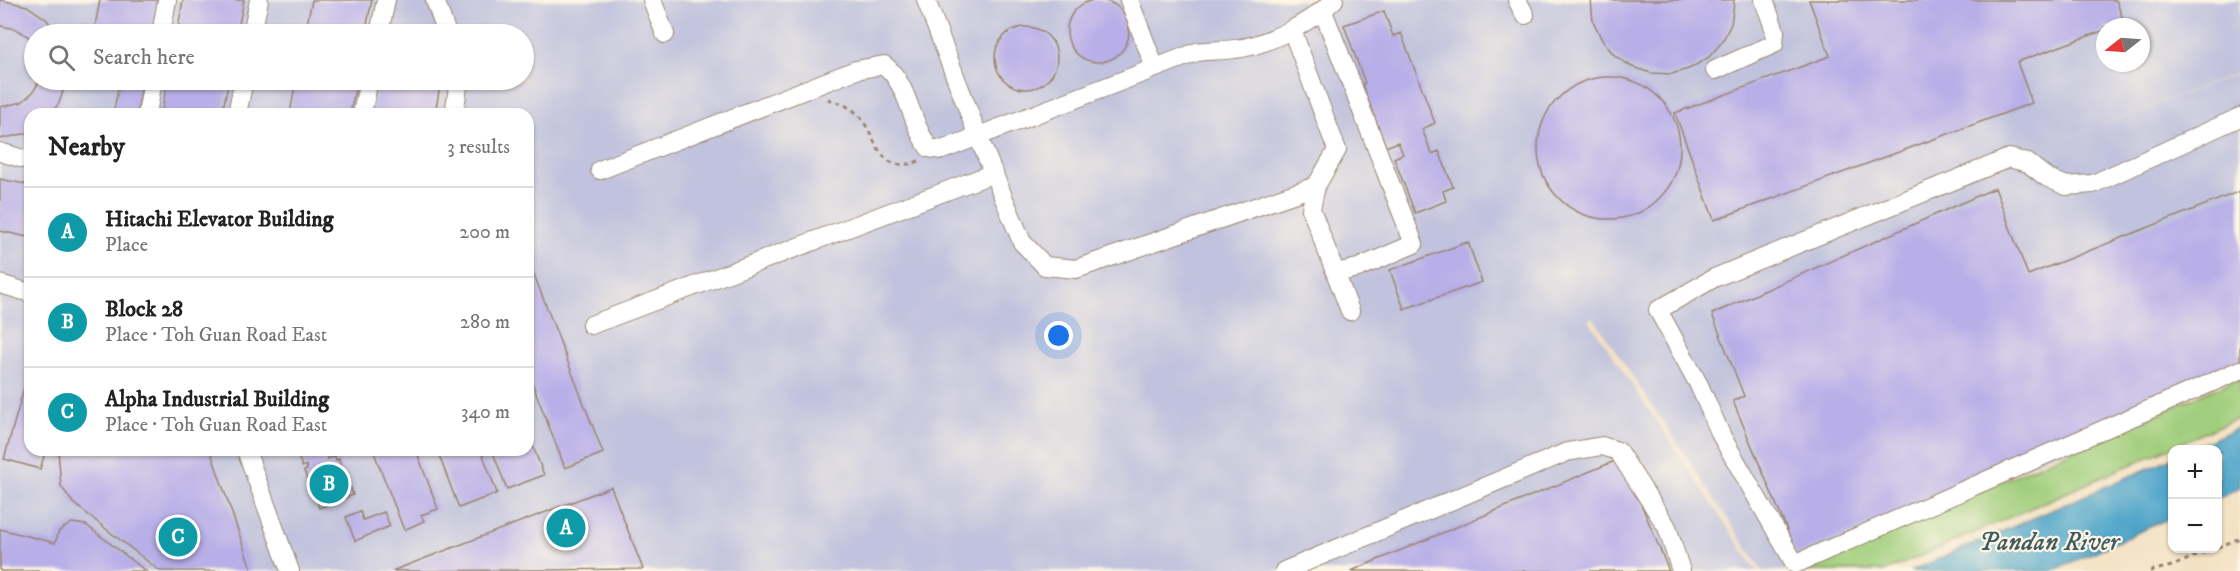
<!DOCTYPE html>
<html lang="en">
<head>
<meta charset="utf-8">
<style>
  :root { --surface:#fff; --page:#f2f2f2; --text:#222; --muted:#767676; --line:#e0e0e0; --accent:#d1495b }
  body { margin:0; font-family:"IM FELL DW Pica",serif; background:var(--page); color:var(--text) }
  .controls { position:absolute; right:18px; bottom:18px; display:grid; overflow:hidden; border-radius:12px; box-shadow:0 2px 4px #0004 }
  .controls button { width:54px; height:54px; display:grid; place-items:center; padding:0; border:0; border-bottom:2px solid var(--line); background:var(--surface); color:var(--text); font:30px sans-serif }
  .compass { position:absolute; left:2096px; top:18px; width:54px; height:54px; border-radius:50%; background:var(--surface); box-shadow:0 2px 4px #0004; rotate:253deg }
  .you { position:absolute; left:1059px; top:336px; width:21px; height:21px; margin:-15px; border:4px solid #fff; border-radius:50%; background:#1a73e8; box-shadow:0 0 0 9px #1a73e833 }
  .badge { display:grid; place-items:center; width:39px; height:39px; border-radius:50%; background:var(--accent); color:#fff; font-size:20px; font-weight:700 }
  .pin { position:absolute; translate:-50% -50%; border:3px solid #fff; box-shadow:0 2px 6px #0006 }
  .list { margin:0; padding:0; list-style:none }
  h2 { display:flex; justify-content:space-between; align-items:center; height:78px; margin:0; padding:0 24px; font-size:26px }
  h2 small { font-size:20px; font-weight:400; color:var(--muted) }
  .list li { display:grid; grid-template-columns:39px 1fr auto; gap:18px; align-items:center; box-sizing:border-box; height:90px; padding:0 24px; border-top:2px solid var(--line) }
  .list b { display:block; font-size:22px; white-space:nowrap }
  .list p { margin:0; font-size:20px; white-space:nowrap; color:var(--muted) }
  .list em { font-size:20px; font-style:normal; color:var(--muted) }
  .icon { flex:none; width:33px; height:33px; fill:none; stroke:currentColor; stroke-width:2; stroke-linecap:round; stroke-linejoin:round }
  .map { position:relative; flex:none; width:2240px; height:571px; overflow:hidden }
  .search { position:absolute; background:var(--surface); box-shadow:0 2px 4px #0004; left:24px; top:24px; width:510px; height:66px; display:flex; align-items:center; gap:15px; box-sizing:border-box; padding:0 21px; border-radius:33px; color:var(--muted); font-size:22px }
  .panel { position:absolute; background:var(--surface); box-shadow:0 2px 4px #0004; left:24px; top:108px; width:510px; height:348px; border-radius:18px }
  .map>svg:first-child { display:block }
  .industrial { fill:#c1c2dd; fill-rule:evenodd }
  .green { fill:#a0ce7c; stroke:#6e7c4d; stroke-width:1.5 }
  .water { fill:#4da4c9; stroke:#446774; stroke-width:1.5 }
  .building { fill:#b8afe8 }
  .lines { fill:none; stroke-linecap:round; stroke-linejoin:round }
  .minor-casing { stroke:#978670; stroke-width:20 }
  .path { stroke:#978670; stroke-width:3; stroke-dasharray:4.5 4.5; stroke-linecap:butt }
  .minor { stroke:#fff; stroke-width:18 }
  .labels { text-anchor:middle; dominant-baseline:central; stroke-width:4.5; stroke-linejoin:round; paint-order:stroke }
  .water-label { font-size:26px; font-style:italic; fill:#425b62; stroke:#fcf5e5 }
</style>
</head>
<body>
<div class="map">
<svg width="2240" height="571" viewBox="0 0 2240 571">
  <rect width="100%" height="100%" fill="#fcf5e5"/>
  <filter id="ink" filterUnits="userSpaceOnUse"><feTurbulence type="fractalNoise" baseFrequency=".0167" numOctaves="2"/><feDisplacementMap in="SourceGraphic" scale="12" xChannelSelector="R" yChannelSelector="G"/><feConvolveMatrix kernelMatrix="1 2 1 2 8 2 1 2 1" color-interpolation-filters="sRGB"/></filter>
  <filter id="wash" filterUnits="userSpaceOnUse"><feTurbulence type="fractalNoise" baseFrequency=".008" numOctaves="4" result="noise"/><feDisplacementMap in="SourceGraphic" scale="24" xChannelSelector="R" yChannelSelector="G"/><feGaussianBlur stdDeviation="1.35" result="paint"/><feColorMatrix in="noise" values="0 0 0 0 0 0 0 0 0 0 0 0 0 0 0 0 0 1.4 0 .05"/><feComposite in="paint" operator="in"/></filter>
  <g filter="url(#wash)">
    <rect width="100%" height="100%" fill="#f3e1c3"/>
    <path class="industrial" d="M0 0H2240V72L1989 167 2240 73V373L1783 571H1762L1593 317 1588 319 1757 571H0ZM2105 27H2141V63H2105ZM34 34H524V80H34ZM30 114H528V450H30Z"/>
    <path class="green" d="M2240 378V417L1886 571H1794Z"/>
    <path class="water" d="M2240 427V488L2218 498V450L2191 449Z
      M2172 458V517L2052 571H1911Z"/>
    <g id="blocks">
      <path class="building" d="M0 0 27 6 46 19 58 34H34V45L29 37 16 29 0 26Z
        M100 0H159L152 34H128L95 26Z
        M183 0H244L237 34H177Z
        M312 0H372L365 34H305Z
        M1591 0H1734V3L1731 24 1722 42 1709 57 1691 68 1672 74 1651 73 1632 67 1615 56 1602 40 1593 21Z
        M1809 0H2116L2124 22 2105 27V30L2017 62 2032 103 1714 220 1675 113 1830 56Z
        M1067 31a31 31 0 1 1 62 0a31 31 0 1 1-62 0Z
        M1384 11 1393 36 1401 33 1435 123 1422 129 1432 154 1439 151 1453 187 1443 191 1446 201 1415 213 1394 158 1403 154 1398 142 1386 147 1362 84 1365 83 1344 25Z
        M995 58a31 31 0 1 1 62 0a31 31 0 1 1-62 0Z
        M1538 148a71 71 0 1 1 142 0a71 71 0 1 1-142 0Z
        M40 80H67L59 103 51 114H30V132L28 133 0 139V107L22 102 33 92Z
        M120 80H143L137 114H113Z
        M168 80H229L222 114H161Z
        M296 80H357L350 114H290Z
        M378 80H441L435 114H371Z
        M0 179 30 185 28 237 0 231Z
        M1995 188 2028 275 2240 191V366L1797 554 1733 401 1744 396 1712 314Z
        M1468 242 1482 282 1404 309 1390 270Z
        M528 259 603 453 565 468 528 372Z
        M30 367V450H46L40 469 4 459Z
        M528 434 544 475 507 489 492 450H528Z
        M58 450H210L252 571H160L73 503 61 486Z
        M296 450H324L328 459 335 456 336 460 339 459 346 490 351 488 353 495 338 501 334 491 330 493 333 503 319 508 311 478 307 479 304 471 307 470 306 465 302 467Z
        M373 450H416L438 509 421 515 424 521 404 530Z
        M437 450H481L497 493 459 508Z
        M1622 458 1669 571H1351Z
        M611 487 643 569 392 571Z
        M360 511 363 520 384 512 390 526 355 541 346 517Z
        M72 523 86 525 146 571H0V529L55 543 59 531Z"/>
    </g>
  </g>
  <g filter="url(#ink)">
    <use href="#blocks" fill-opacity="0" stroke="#978670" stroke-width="1.5"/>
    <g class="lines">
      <defs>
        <path id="minor" d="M435 0 447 34
          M652 0 665 34
          M926 0 978 136 1022 242 1045 266 1076 269 1316 186
          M1129 0 1155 68
          M1517 0 1525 15
          M1323 11 1414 244 1358 268 1336 273
          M1292 30 1337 150 1316 186 1311 209 1350 311
          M161 34 167 0
          M252 34 259 0
          M379 34 386 0
          M1715 70 1774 44 1775 31 1764 0
          M147 114 153 80
          M237 114 244 80
          M362 114 369 80
          M454 114 459 80
          M2240 117 2093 184 2066 186 2046 177 2028 163 2009 158 1714 278 1658 310 1699 385 1722 437 1795 564 2240 370
          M0 152 30 161
          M600 170 856 70 884 65C909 84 910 123 929 148L942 150 1197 52C1209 50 1222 51 1234 49 1266 46 1312 22 1334 0
          M0 284 30 293
          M591 325 994 173
          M246 450 290 571
          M1284 571 1567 452 1602 446 1618 451 1667 527 1681 571"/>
      </defs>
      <use href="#minor" class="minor-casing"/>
      <path class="path" d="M828 99C836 102 847 105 854 111 878 130 874 178 919 161
        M2150 571 2172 566 2240 538"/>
      <use href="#minor" class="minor"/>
    </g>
  </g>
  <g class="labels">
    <g class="water-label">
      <text x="2049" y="542">Pandan River</text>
    </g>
  </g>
</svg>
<div class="controls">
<button>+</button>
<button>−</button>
</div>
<svg class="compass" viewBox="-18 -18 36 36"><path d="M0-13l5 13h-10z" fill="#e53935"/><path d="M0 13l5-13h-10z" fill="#767676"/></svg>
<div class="you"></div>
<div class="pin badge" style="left:566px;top:528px;background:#0f9aa8">A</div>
<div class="pin badge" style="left:329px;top:484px;background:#0f9aa8">B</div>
<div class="pin badge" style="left:178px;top:537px;background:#0f9aa8">C</div>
<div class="search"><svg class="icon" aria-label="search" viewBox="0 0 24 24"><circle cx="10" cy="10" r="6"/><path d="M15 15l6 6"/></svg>Search here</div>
<section class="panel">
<h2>Nearby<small>3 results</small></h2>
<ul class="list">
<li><span class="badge" style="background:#0f9aa8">A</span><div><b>Hitachi Elevator Building</b><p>Place</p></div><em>200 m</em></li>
<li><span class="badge" style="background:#0f9aa8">B</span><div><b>Block 28</b><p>Place · Toh Guan Road East</p></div><em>280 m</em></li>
<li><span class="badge" style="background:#0f9aa8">C</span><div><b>Alpha Industrial Building</b><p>Place · Toh Guan Road East</p></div><em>340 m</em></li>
</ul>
</section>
</div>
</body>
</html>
